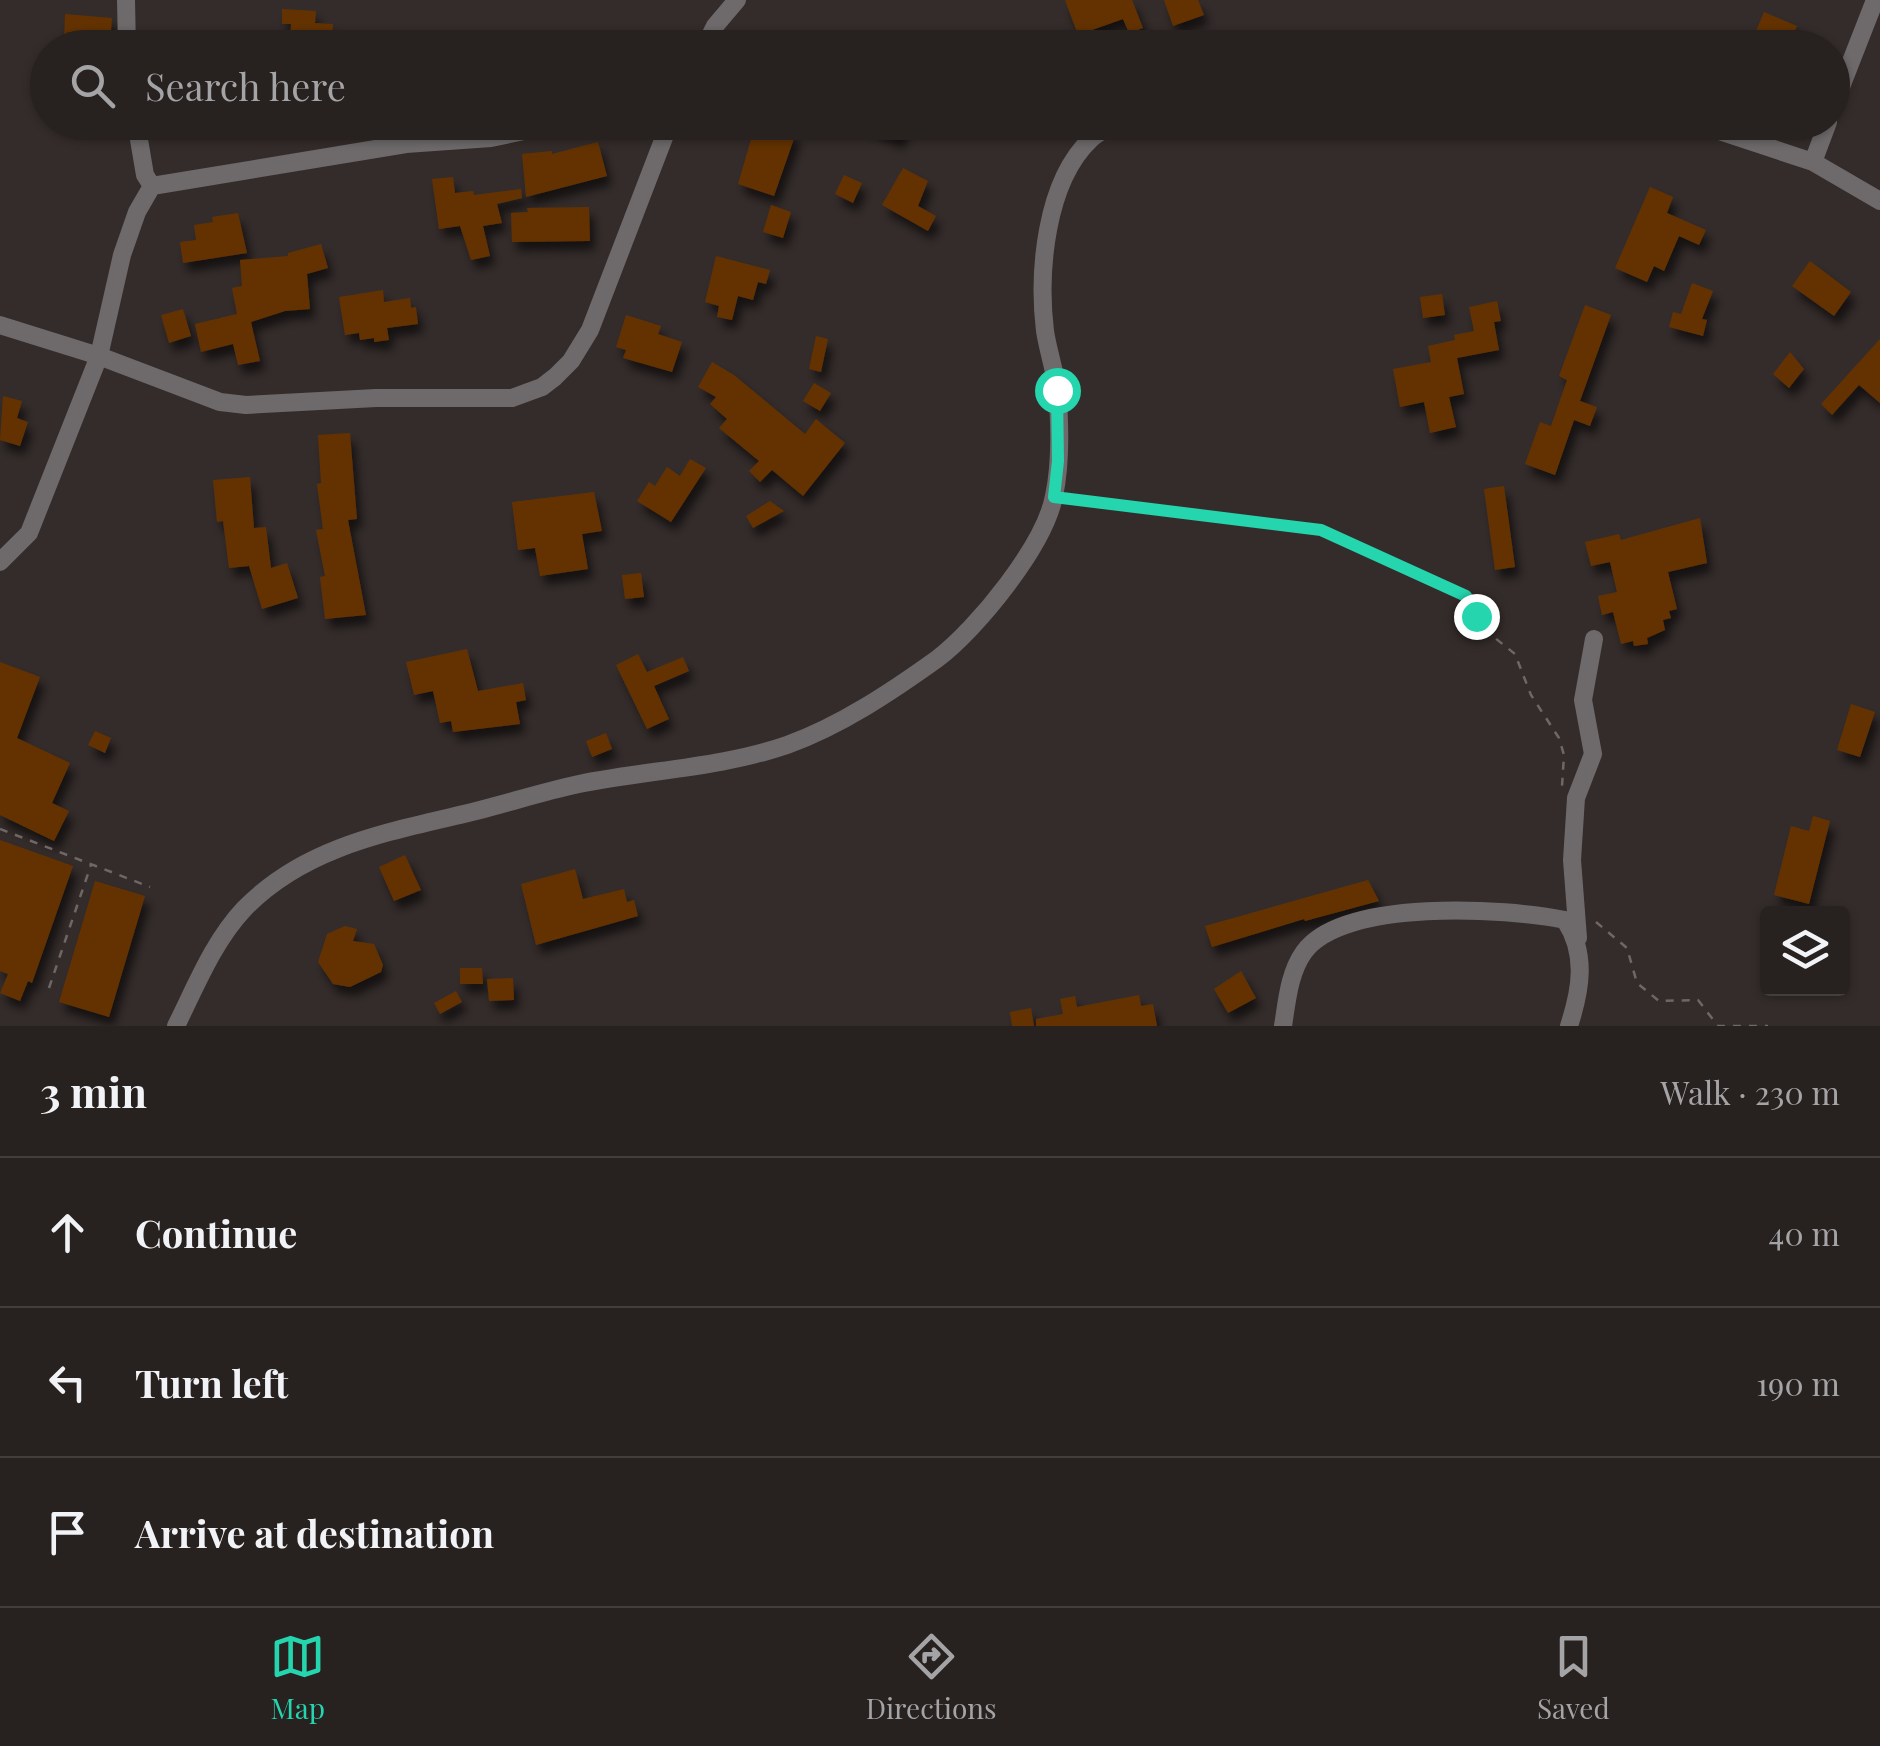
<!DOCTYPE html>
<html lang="en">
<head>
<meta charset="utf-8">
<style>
  :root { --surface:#272120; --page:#2f2929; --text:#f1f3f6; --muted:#a4a3a5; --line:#433e3e; --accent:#25d5ae }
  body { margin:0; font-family:"Playfair Display",serif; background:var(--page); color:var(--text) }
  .controls { position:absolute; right:30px; bottom:30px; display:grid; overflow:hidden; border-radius:10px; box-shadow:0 2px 8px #0004 }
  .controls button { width:90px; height:90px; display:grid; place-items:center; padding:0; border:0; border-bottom:2px solid var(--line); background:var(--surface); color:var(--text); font:50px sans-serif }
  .stop { position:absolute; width:30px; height:30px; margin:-22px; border:8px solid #25d5ae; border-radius:50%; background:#fff }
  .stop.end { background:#25d5ae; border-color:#fff; box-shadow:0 2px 10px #0008 }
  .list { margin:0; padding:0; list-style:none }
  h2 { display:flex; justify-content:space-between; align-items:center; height:130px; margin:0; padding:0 40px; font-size:42px }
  h2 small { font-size:32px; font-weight:400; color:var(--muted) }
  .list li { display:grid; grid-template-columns:65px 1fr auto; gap:30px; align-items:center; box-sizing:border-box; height:150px; padding:0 40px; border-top:2px solid var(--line) }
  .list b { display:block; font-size:38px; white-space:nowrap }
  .list em { font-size:32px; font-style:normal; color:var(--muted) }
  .icon { flex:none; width:55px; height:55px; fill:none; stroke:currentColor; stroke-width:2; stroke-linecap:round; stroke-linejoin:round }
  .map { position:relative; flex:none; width:1880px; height:1026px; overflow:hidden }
  .search { position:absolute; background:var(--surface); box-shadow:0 2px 8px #0004; left:30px; right:30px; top:30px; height:110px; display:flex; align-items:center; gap:25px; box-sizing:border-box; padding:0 35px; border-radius:55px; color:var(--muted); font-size:38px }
  .sheet { height:580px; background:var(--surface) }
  nav { display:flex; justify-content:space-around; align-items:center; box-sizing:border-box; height:140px; border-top:2px solid var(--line); background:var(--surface); font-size:28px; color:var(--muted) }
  nav a { display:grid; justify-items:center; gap:5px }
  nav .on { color:var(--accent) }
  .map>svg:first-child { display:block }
  .building { fill:#633303; filter:url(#shadow) }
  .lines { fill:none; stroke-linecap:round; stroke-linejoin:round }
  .path { stroke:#6e6766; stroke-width:2.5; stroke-dasharray:8 8; stroke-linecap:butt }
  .minor { stroke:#6e6a6b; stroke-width:18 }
  .route { stroke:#25d5ae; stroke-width:12 }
</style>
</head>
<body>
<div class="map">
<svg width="1880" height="1026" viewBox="0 0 1880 1026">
  <defs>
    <filter id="shadow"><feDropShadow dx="5" dy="9" stdDeviation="5" flood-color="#0009"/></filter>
  </defs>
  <rect width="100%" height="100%" fill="#342c2b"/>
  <path class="building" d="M1065 0H1132L1143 28 1129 33 1123 19 1078 35Z
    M1164 0H1198L1204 15 1173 26Z
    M282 9 316 11 315 23 333 24 332 46 290 43 291 24H282Z
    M1764 12 1797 26 1792 38 1815 48H1749Z
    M65 14 112 18 110 44 64 41Z
    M756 122 796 133 774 196 738 184Z
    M858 122H906L899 140Z
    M598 142 607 176 526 197 522 154 552 151V154Z
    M903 168 928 181 918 206 936 216 928 231 882 205Z
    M844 175 862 183 853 203 835 194Z
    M453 177 455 193 473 191 474 195 521 189 522 198 497 204 502 223 483 226 490 256 471 260 460 226 439 229 432 179Z
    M1650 187 1673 197 1667 213 1706 230 1699 245 1679 236 1664 271 1654 266 1647 282 1615 268Z
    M771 205 791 212 783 238 763 232Z
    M589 207 590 241 512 242 511 213 528 212 527 208Z
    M238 213 247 253 183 263 180 242 196 240 194 225 213 222 212 217Z
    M321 244 328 268 307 274 310 309 285 311 251 322 260 361 238 365 233 344 201 352 195 324 237 314 232 288 242 286 240 260 288 256V253Z
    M716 256 770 270 766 284 758 282 753 300 738 296 732 320 717 317 719 306 705 302Z
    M1810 261 1851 292 1834 316 1792 286Z
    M1692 283 1713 291 1702 319 1707 320 1703 336 1669 327 1673 312 1681 314Z
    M383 290 384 302 410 298 411 308 416 307 418 324 387 328 389 340 374 342V338L360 340 359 333 345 335 339 297Z
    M1442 294 1445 315 1423 318 1420 297Z
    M1497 301 1501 321 1494 322 1499 350 1457 358 1464 394 1449 397 1456 427 1430 433 1424 402 1400 407 1393 369 1431 362 1428 346 1455 340 1454 335 1474 331 1469 307Z
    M1585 305 1611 315 1580 401 1597 407 1590 426 1574 420 1555 475 1525 464 1540 422 1551 426 1567 380 1559 376Z
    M183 309 191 336 169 343 161 315Z
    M626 315 661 326 658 334 682 342 672 372 623 358 626 350 616 347Z
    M816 336 828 339 821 372 809 369Z
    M1880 339V403L1859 385 1832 415 1821 404Z
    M1790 352 1804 369 1789 388 1773 374Z
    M712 362 734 375 805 434 816 419 845 443 803 496 772 470 760 482 749 471 759 461 719 428 727 419 710 404 716 397 698 387Z
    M814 383 831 393 820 411 803 401Z
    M3 396 22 401 17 418 28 422 20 446 0 440Z
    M350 433 357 519 348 520 366 615 325 619 320 577 325 576 316 530 323 529 317 484 321 483 318 435Z
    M690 459 706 468 671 522 637 501 649 482 655 486 667 467 680 476Z
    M250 477 254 528 266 527 271 568 287 563 298 598 262 609 249 566 229 568 223 521 217 522 213 480Z
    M1504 486 1515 567 1495 570 1484 489Z
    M594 492 602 531 582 534 588 569 540 576 535 548 518 550 512 502Z
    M770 501 784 511 753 528 746 516Z
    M1700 518 1707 563 1668 572 1677 609 1669 611 1671 618 1663 620 1665 630 1647 638 1648 644 1634 646 1633 641 1621 644 1613 612 1602 615 1598 596 1617 592 1610 562 1591 566 1585 542 1619 534 1621 540Z
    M641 573 644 597 625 599 622 575Z
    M467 649 478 691 523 683 526 700 516 702 520 724 453 732 451 721 440 723 433 691 414 695 406 662Z
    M638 654 647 672 683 657 689 671 654 686 669 719 647 729 616 665Z
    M0 662 40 677 17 738 70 763 52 803 69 811 54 841 0 815Z
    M1851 704 1875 712 1860 757 1837 750Z
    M95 731 111 738 105 753 88 745Z
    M606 733 612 749 592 757 586 741Z
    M1813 816 1830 821 1809 904 1774 895 1791 826 1809 831Z
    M0 840 73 866 32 983 28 981 20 1001 0 993 8 974 0 971Z
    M405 855 421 890 394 901 379 867Z
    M575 869 583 899 624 889 627 902 634 900 638 916 536 945 521 884Z
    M1368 880 1379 901 1305 921 1304 919 1212 947 1205 926Z
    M95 881 145 896 109 1017 59 1002Z
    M345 926 357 929 353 941 374 944 383 965 381 972 350 987 333 984 318 962 327 934Z
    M460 968H482L483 984H460Z
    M1241 971 1256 998 1228 1013 1214 989Z
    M513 978 514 1000 489 1001 487 979Z
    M456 991 462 1002 440 1014 434 1003Z
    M1139 995 1141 1006 1153 1004 1157 1026H1036V1019L1063 1014 1060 999 1075 996 1077 1007Z
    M1031 1008 1034 1026H1012L1010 1012Z"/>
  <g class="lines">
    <path class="path" d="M1071 499 1321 530 1466 596 1490 634 1515 654 1531 695 1559 738 1564 755 1562 786
      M0 829 150 887
      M1596 922 1627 948 1637 983 1659 1001 1698 1000 1718 1026H1768
      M49 988 91 865"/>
    <path class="minor" d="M126 0 127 48
      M704 48 715 26 737 0
      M1832 110 1875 0
      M136 122 145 175 152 186
      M1692 122 1813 162 1880 201
      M1813 162 1828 122
      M0 325 99 356 220 402 246 405 376 398H512L542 387 555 377 571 361 590 330 670 122
      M0 562 29 533 99 356 122 255 137 212 152 186 406 144 491 138 567 122
      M1578 938 1572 860 1576 798 1593 754 1583 700 1594 639
      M176 1026C196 986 213 942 244 909 301 850 378 834 455 816 496 807 537 793 579 784 647 770 720 768 787 745 840 726 891 692 937 659 977 629 1045 545 1054 496 1061 463 1060 424 1057 390 1055 370 1048 351 1045 331 1038 273 1045 182 1091 139 1098 132 1109 128 1117 122
      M1283 1026C1287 1001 1289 973 1304 952 1343 898 1506 908 1565 920 1587 954 1581 989 1569 1026"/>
  </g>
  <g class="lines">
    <path class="route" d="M1057 390 1058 461 1054 497 1321 530 1466 596 1476 616"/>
  </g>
</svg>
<div class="controls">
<button><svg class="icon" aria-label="layers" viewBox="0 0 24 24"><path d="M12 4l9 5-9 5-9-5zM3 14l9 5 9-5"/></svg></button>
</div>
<div class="stop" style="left:1057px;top:390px"></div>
<div class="stop end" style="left:1476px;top:616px"></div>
<div class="search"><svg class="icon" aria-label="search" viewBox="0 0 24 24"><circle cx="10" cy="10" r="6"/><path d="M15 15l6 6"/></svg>Search here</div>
</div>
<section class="sheet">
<h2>3 min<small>Walk · 230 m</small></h2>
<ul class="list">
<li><svg class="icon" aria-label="ahead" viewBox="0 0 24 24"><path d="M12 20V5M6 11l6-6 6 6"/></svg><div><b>Continue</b></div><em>40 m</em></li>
<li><svg class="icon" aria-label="left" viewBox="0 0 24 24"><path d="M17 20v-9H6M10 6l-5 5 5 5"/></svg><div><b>Turn left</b></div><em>190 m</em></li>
<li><svg class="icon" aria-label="arrive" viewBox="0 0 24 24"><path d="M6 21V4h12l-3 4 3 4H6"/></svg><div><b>Arrive at destination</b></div></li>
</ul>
</section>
<nav>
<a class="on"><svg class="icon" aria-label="map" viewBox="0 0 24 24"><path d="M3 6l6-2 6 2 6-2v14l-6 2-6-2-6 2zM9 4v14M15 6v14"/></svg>Map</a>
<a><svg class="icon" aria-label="directions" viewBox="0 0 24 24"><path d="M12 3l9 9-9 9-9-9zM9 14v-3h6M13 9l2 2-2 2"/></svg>Directions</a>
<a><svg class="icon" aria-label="saved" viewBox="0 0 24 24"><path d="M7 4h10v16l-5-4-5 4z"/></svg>Saved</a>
</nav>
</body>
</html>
